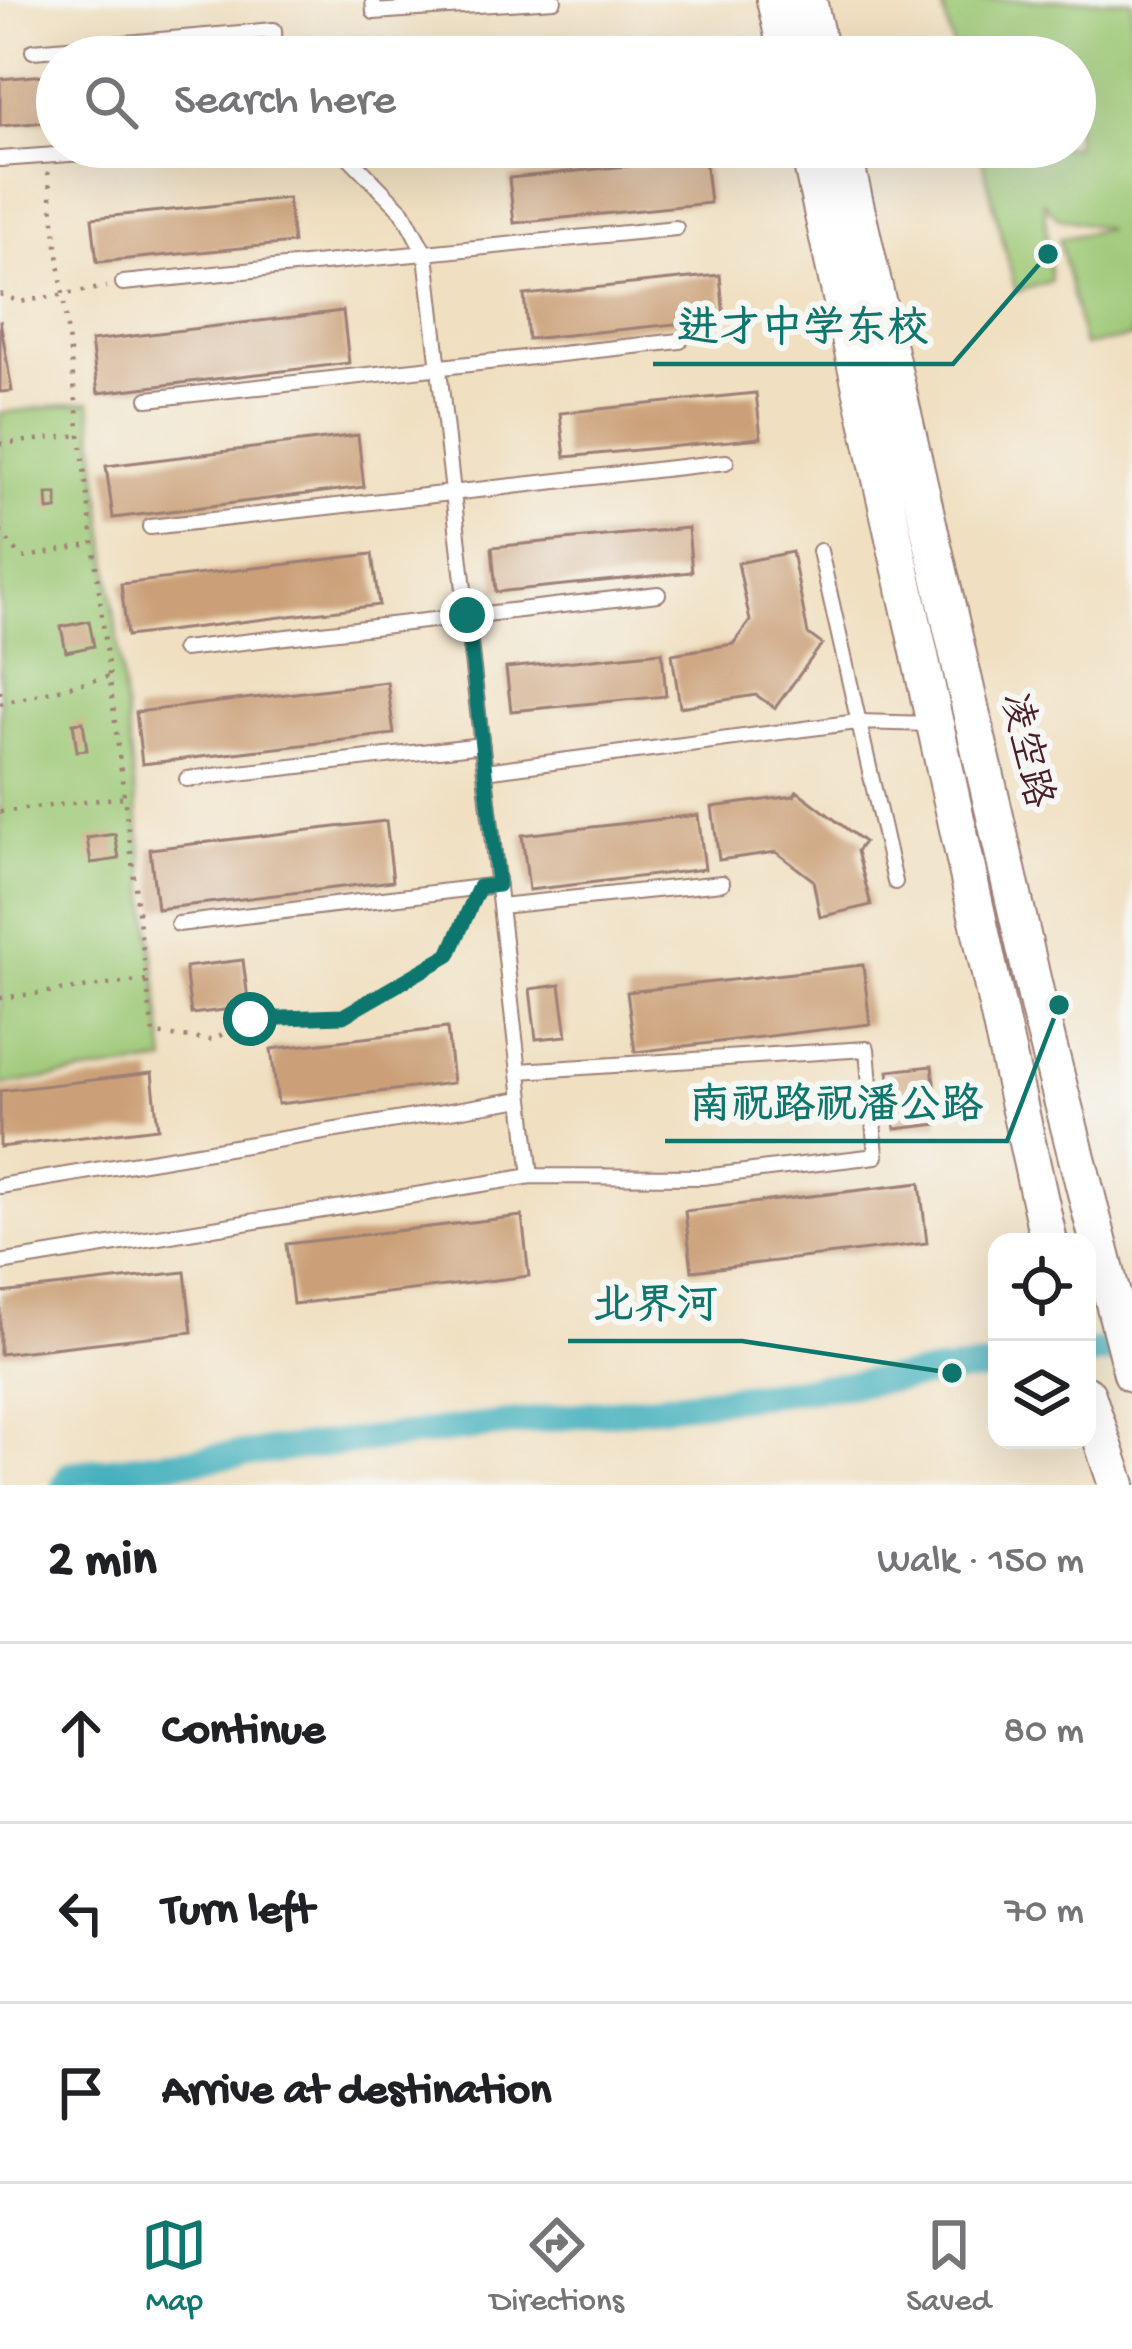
<!DOCTYPE html>
<html lang="en">
<head>
<meta charset="utf-8">
<style>
  :root { --surface:#fff; --page:#f6f6f6; --text:#202124; --muted:#757577; --line:#e0e0e0; --accent:#0f766e }
  body { margin:0; font-family:"Gochi Hand","LXGW WenKai TC",sans-serif; background:var(--page); color:var(--text) }
  .controls { position:absolute; right:36px; bottom:36px; display:grid; overflow:hidden; border-radius:24px; box-shadow:0 12px 48px #0002 }
  .controls button { width:108px; height:108px; display:grid; place-items:center; padding:0; border:0; border-bottom:3px solid var(--line); background:var(--surface); color:var(--text); font:60px sans-serif }
  .stop { position:absolute; width:36px; height:36px; margin:-27px; border:9px solid #0f766e; border-radius:50%; background:#fff }
  .stop.end { background:#0f766e; border-color:#fff; box-shadow:0 3px 12px #0008 }
  .list { margin:0; padding:0; list-style:none }
  h2 { display:flex; justify-content:space-between; align-items:center; height:156px; margin:0; padding:0 48px; font-size:51px }
  h2 small { font-size:39px; font-weight:400; color:var(--muted) }
  .list li { display:grid; grid-template-columns:78px 1fr auto; gap:36px; align-items:center; box-sizing:border-box; height:180px; padding:0 48px; border-top:3px solid var(--line) }
  .list b { display:block; font-size:45px; white-space:nowrap }
  .list em { font-size:39px; font-style:normal; color:var(--muted) }
  .icon { flex:none; width:66px; height:66px; fill:none; stroke:currentColor; stroke-width:2; stroke-linecap:round; stroke-linejoin:round }
  .map { position:relative; flex:none; width:1132px; height:1485px; overflow:hidden }
  .search { position:absolute; background:var(--surface); box-shadow:0 12px 48px #0002; left:36px; right:36px; top:36px; height:132px; display:flex; align-items:center; gap:30px; box-sizing:border-box; padding:0 42px; border-radius:66px; color:var(--muted); font-size:45px }
  .sheet { height:696px; background:var(--surface) }
  nav { display:flex; justify-content:space-around; align-items:center; box-sizing:border-box; height:168px; border-top:3px solid var(--line); background:var(--surface); font-size:33px; color:var(--muted) }
  nav a { display:grid; justify-items:center; gap:6px }
  nav .on { color:var(--accent) }
  .map>svg:first-child { display:block }
  .green { fill:#9cc875; stroke:#737450; stroke-width:3 }
  .lines { fill:none; stroke-linecap:round; stroke-linejoin:round }
  .canal { stroke:#3fafbb; stroke-width:27 }
  .building { fill:#cba078 }
  .lane-casing { stroke:#9d7f76; stroke-width:18 }
  .secondary-casing { stroke:#9d7f76; stroke-width:40 }
  .path { stroke:#9d7f76; stroke-width:4.5; stroke-dasharray:3 9; stroke-linecap:butt }
  .lane { stroke:#fff; stroke-width:14 }
  .secondary { stroke:#fff; stroke-width:36 }
  .route { stroke:#0f766e; stroke-width:15 }
  .labels { text-anchor:middle; dominant-baseline:central; stroke-width:12; stroke-linejoin:round; paint-order:stroke }
  .street-label { font-size:39px; fill:#4a1f2b; stroke:#f6f6f2 }
  .leader { fill:none; stroke:#0f766e; stroke-width:4.5 }
  .callout-dot { fill:#0f766e; stroke:#f6f6f2; stroke-width:4.5 }
  .callout-label { font-size:42px; text-anchor:middle; font-weight:bold; fill:#0f766e; stroke:#f6f6f2; stroke-width:12; stroke-linejoin:round; paint-order:stroke }
</style>
</head>
<body>
<div class="map">
<svg width="1132" height="1485" viewBox="0 0 1132 1485">
  <rect width="100%" height="100%" fill="#f6f6f2"/>
  <filter id="ink" filterUnits="userSpaceOnUse"><feTurbulence type="fractalNoise" baseFrequency=".00833" numOctaves="2"/><feDisplacementMap in="SourceGraphic" scale="24" xChannelSelector="R" yChannelSelector="G"/><feConvolveMatrix kernelMatrix="1 2 1 2 8 2 1 2 1" color-interpolation-filters="sRGB"/></filter>
  <filter id="wash" filterUnits="userSpaceOnUse"><feTurbulence type="fractalNoise" baseFrequency=".004" numOctaves="4" result="noise"/><feDisplacementMap in="SourceGraphic" scale="48" xChannelSelector="R" yChannelSelector="G"/><feGaussianBlur stdDeviation="2.7" result="paint"/><feColorMatrix in="noise" values="0 0 0 0 0 0 0 0 0 0 0 0 0 0 0 0 0 1.4 0 .05"/><feComposite in="paint" operator="in"/></filter>
  <g filter="url(#wash)">
    <rect width="100%" height="100%" fill="#f0dfc0"/>
    <path class="green" d="M941 0H1132V337L1084 346 1059 239 1107 229 1057 217 1044 203 1051 281 1016 292 979 147H1075V57H956Z
      M90 402 166 1062 0 1085V413Z"/>
    <g class="lines">
      <path class="canal" d="M1087 1354 1132 1347
        M65 1485 71 1474 997 1367"/>
    </g>
    <g id="blocks">
      <path class="building" d="M668 38 670 57H495V54Z
        M57 74V121L0 126V79Z
        M705 158 710 203 514 223 509 178Z
        M288 198 293 243 97 262 92 218Z
        M720 275 724 319 528 339 524 295Z
        M343 311 349 363 98 393 91 341Z
        M0 320 12 391 0 392Z
        M756 393 761 438 565 457 560 413Z
        M358 435 364 487 113 518 106 466Z
        M47 494H57V509L48 510Z
        M688 528 692 572 496 592 492 547Z
        M792 552 808 634 822 644 775 708 756 695 680 707 672 654 733 644 750 621 738 563Z
        M372 554 379 605 127 636 121 584Z
        M89 621 94 646 66 652 61 627Z
        M662 652 666 696 511 711 506 668Z
        M387 682 394 734 142 764 136 712Z
        M83 722 87 750 77 751 73 723Z
        M797 791 864 842 857 851 871 905 820 917 813 880 776 852 719 860 712 807 794 796Z
        M698 815 705 869 529 890 522 835Z
        M386 821 393 881 157 909 150 849Z
        M115 834 119 859 91 863 87 838Z
        M243 960 249 1007 191 1014 185 967Z
        M863 965 870 1024 635 1052 627 992Z
        M560 985 567 1036 536 1039 530 989Z
        M447 1028 453 1083 278 1104 271 1049Z
        M932 1066 939 1124 895 1129 888 1071Z
        M152 1073 158 1128 0 1147V1091Z
        M920 1183 927 1243 692 1271 685 1211Z
        M522 1216 529 1276 293 1304 286 1244Z
        M185 1272 192 1332 0 1354V1293Z"/>
    </g>
  </g>
  <g filter="url(#ink)">
    <use href="#blocks" fill-opacity="0" stroke="#9d7f76" stroke-width="3"/>
    <g class="lines">
      <defs>
        <path id="lane" d="M373 0 374 12 554 0
          M33 51 274 30 275 57
          M346 154 401 147
          M0 159 167 147
          M123 283 676 228
          M148 399 680 341
          M150 527 726 462
          M820 551 895 882
          M183 649 658 594
          M485 771 857 722 932 724
          M187 779 482 745
          M500 906 722 883
          M178 924 498 885
          M519 1071 867 1049 876 1156 703 1177 531 1176
          M0 1186 522 1099 426 255 403 212 339 147
          M0 1263 531 1176 522 1099"/>
        <path id="secondary" d="M775 0 788 57
          M808 0 821 57
          M808 147 1049 1242
          M842 147 1039 1009 1132 1373
          M1087 1395 1117 1485"/>
      </defs>
      <use href="#lane" class="lane-casing"/>
      <use href="#secondary" class="secondary-casing"/>
      <path class="path" d="M48 172 153 1034 212 1040 250 1019 343 1015 449 955 470 909
        M0 294 20 302 106 287
        M0 444 80 435
        M0 531 22 558 94 544
        M0 691 2 704
        M0 704 110 676
        M0 812 124 797
        M0 998 147 980"/>
      <use href="#lane" class="lane"/>
      <use href="#secondary" class="secondary"/>
    </g>
  </g>
  <g class="lines" filter="url(#ink)">
    <path class="route" d="M250 1019 343 1016 449 955 479 887 498 885 467 615"/>
  </g>
  <g class="labels">
    <g class="street-label">
      <text transform="translate(1023 751) rotate(77)">凌空路</text>
    </g>
  </g>
  <path class="leader" d="M1048 254L953 364H653M1059 1005L1007 1141H665M952 1373L742 1341H568"/>
  <g class="callout-dot">
    <circle cx="1048" cy="254" r="12"/>
    <circle cx="1059" cy="1005" r="12"/>
    <circle cx="952" cy="1373" r="12"/>
  </g>
  <g class="callout-label">
    <text x="803" y="340">进才中学东校</text>
    <text x="836" y="1117">南祝路祝潘公路</text>
    <text x="655" y="1317">北界河</text>
  </g>
</svg>
<div class="controls">
<button><svg class="icon" aria-label="locate" viewBox="0 0 24 24"><circle cx="12" cy="12" r="6"/><path d="M12 2v4M12 18v4M2 12h4M18 12h4"/></svg></button>
<button><svg class="icon" aria-label="layers" viewBox="0 0 24 24"><path d="M12 4l9 5-9 5-9-5zM3 14l9 5 9-5"/></svg></button>
</div>
<div class="stop" style="left:250px;top:1019px"></div>
<div class="stop end" style="left:467px;top:615px"></div>
<div class="search"><svg class="icon" aria-label="search" viewBox="0 0 24 24"><circle cx="10" cy="10" r="6"/><path d="M15 15l6 6"/></svg>Search here</div>
</div>
<section class="sheet">
<h2>2 min<small>Walk · 150 m</small></h2>
<ul class="list">
<li><svg class="icon" aria-label="ahead" viewBox="0 0 24 24"><path d="M12 20V5M6 11l6-6 6 6"/></svg><div><b>Continue</b></div><em>80 m</em></li>
<li><svg class="icon" aria-label="left" viewBox="0 0 24 24"><path d="M17 20v-9H6M10 6l-5 5 5 5"/></svg><div><b>Turn left</b></div><em>70 m</em></li>
<li><svg class="icon" aria-label="arrive" viewBox="0 0 24 24"><path d="M6 21V4h12l-3 4 3 4H6"/></svg><div><b>Arrive at destination</b></div></li>
</ul>
</section>
<nav>
<a class="on"><svg class="icon" aria-label="map" viewBox="0 0 24 24"><path d="M3 6l6-2 6 2 6-2v14l-6 2-6-2-6 2zM9 4v14M15 6v14"/></svg>Map</a>
<a><svg class="icon" aria-label="directions" viewBox="0 0 24 24"><path d="M12 3l9 9-9 9-9-9zM9 14v-3h6M13 9l2 2-2 2"/></svg>Directions</a>
<a><svg class="icon" aria-label="saved" viewBox="0 0 24 24"><path d="M7 4h10v16l-5-4-5 4z"/></svg>Saved</a>
</nav>
</body>
</html>
